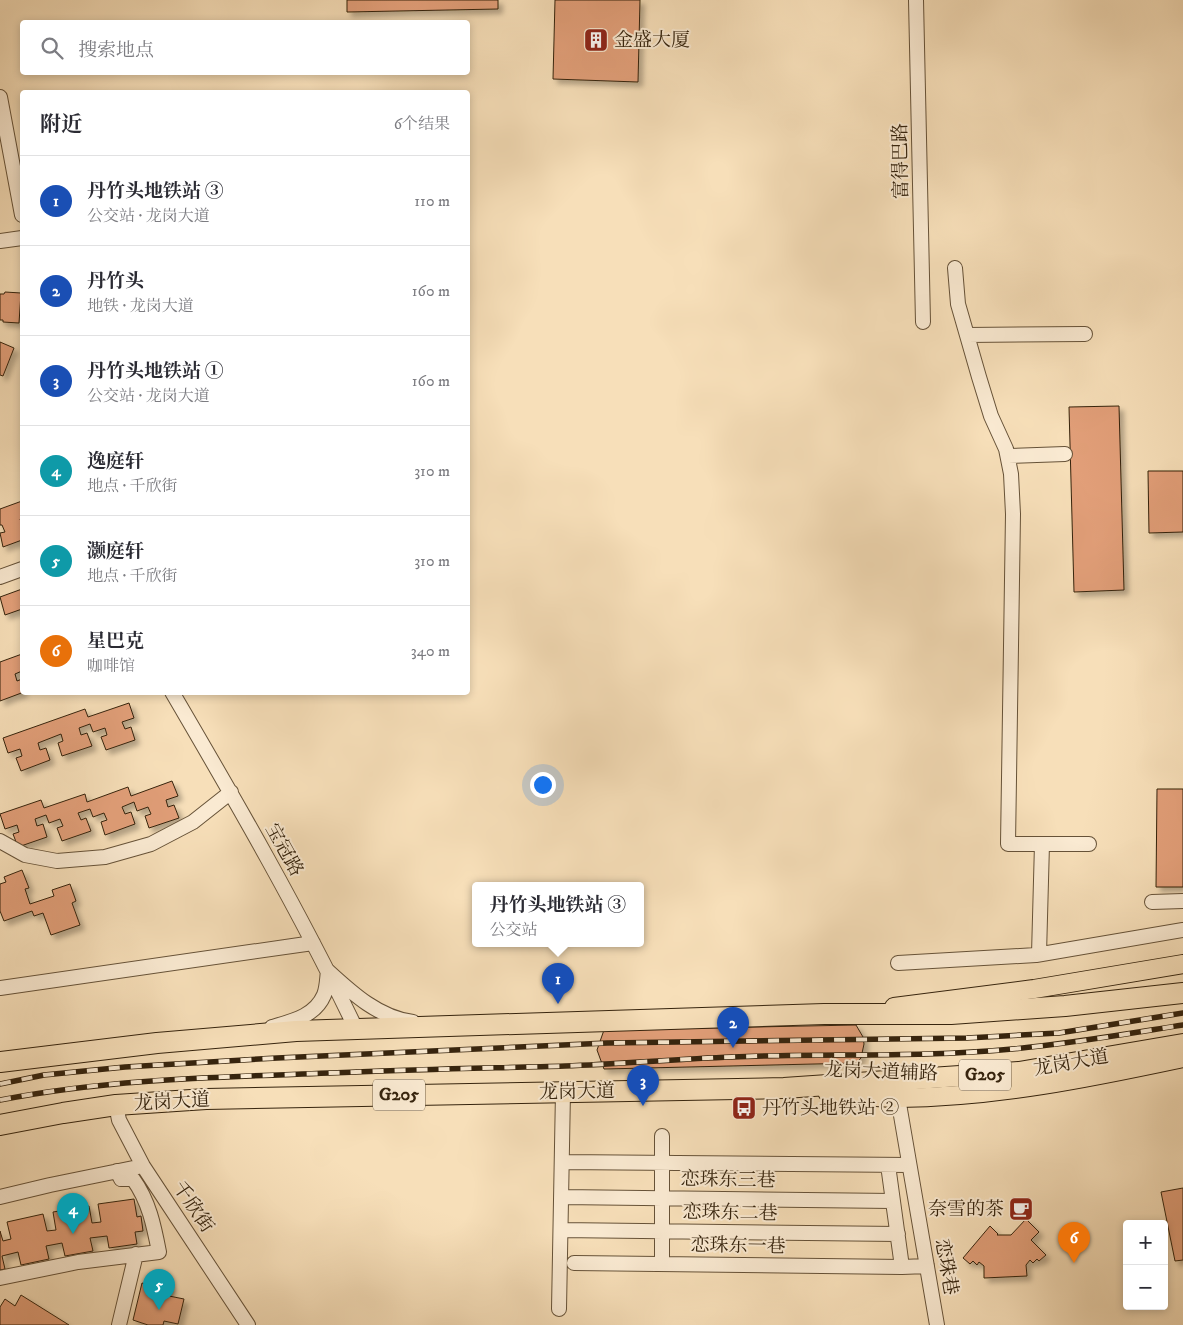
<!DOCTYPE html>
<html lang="zh">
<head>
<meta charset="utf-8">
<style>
  :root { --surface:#fff; --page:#f7f7f7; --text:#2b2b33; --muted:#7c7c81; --line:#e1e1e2; --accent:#0f766e }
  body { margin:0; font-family:"IM FELL DW Pica","Noto Serif SC",serif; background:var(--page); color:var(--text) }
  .controls { position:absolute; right:15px; bottom:15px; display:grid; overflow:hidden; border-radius:5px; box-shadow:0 2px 8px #0003 }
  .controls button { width:45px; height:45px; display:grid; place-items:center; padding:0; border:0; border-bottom:1px solid var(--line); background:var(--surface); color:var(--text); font:25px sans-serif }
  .you { position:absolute; left:542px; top:784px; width:18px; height:18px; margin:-12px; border:4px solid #fff; border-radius:50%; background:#1a73e8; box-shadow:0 0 0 8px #1a73e833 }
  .badge { display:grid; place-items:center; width:32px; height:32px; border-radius:50%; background:var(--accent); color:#fff; font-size:16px; font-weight:700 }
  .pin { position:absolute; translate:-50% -41px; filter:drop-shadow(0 1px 2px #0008) }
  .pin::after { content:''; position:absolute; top:26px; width:18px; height:15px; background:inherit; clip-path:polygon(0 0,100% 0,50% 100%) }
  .popup { position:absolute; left:472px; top:882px; width:172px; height:65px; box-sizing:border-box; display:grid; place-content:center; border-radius:5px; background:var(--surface); filter:drop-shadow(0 1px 4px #0005); font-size:16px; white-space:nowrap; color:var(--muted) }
  .popup b { font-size:19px; color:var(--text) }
  .popup::after { content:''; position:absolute; left:50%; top:100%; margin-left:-10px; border:10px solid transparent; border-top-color:var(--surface) }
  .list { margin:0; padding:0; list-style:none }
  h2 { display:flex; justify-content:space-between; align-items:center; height:65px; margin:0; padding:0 20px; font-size:21px }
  h2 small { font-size:16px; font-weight:400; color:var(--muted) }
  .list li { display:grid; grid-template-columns:32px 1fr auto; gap:15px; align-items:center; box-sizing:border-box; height:90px; padding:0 20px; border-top:1px solid var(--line) }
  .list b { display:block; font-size:19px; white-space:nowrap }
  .list p { margin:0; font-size:16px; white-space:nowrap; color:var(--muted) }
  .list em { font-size:16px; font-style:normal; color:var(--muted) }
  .icon { flex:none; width:28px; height:28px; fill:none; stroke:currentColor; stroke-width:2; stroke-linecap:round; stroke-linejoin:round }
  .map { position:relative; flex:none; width:1183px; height:1325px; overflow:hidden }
  .search { position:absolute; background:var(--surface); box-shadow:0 2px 8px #0003; left:20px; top:20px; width:450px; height:55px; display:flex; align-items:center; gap:12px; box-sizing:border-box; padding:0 18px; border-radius:5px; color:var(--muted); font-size:19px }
  .panel { position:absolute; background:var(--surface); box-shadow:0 2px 8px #0003; left:20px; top:90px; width:450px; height:605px; border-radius:5px }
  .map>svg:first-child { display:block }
  .building { fill:#e29f79; stroke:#35230d; filter:url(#shadow) }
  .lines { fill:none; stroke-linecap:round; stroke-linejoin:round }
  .minor-casing { stroke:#665238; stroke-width:16 }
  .major-casing { stroke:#35230d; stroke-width:20 }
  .highway-casing { stroke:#35230d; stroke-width:22 }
  .minor { stroke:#faead2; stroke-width:14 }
  .major { stroke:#f7dfb9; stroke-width:18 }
  .highway { stroke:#f7dfb9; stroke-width:20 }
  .rail-casing { stroke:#35230d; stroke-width:5.5 }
  .rail { stroke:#faead2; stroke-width:4; stroke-dasharray:11; stroke-linecap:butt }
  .labels { text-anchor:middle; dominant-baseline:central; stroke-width:4; stroke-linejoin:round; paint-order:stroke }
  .shield { fill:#faead2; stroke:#705f48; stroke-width:1 }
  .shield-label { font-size:18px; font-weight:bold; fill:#35230d }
  .poi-label { font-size:19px; fill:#35230d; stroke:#faead2; text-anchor:start }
  .street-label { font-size:19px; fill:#35230d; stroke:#faead2 }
</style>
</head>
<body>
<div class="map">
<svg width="1183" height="1325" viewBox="0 0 1183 1325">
  <defs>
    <filter id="shadow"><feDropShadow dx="4.5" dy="4.5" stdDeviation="2.5" flood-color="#0004"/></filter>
  </defs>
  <rect width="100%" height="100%" fill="#f7dfb9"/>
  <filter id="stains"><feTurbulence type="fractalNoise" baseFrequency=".004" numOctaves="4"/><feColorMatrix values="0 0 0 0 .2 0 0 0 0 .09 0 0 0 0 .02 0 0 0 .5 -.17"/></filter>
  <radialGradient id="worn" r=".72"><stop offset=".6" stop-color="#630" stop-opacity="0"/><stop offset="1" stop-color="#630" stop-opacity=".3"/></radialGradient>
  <path class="building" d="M347 0H498V9L347 12Z
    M555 0H640L638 82 553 79Z
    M5 292 21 293 19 323 3 322V320H0V294H4Z
    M0 342 14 348 3 376 0 375Z
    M1119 406 1124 590 1074 592 1069 407Z
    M1148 471H1183V532L1149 533Z
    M22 501V518L20 519 22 525V540L3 547 0 533 5 532 2 525H0V509Z
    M22 589V609L5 615 0 597Z
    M22 654V671L15 674 17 681 22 679V692H24L0 701V662Z
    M129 703 134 718 122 722 125 729 131 727 135 740 106 750 101 737 107 735 105 728 93 732 90 724 79 728 81 735 87 733 92 746 62 756 58 743 63 741 61 734 38 743 40 750 46 748 50 760 21 771 16 758 22 756 20 749 8 753 3 738 85 709 88 717Z
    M172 781 178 796 166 800 168 807 174 805 179 818 149 828 145 816 151 814 148 807 137 811 134 802 122 807 125 814 131 812 135 824 105 835 101 822 107 820 104 813 93 817 90 809 78 813 81 820 86 818 91 831 62 841 57 828 63 826 60 819 49 823 46 815 35 819 37 826 43 824 47 837 18 847 13 834 19 832 17 825 5 829 0 814 41 800 44 808 85 794 87 802 128 787 131 796Z
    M1157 789H1183V887H1156Z
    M22 870 29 888 25 889 30 904 54 896 52 890 70 884 76 901 72 903 80 925 51 935 43 913 34 916 32 911 4 921 0 911V884L6 882 4 877Z
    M856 1025 863 1037 864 1044 861 1058 856 1063 604 1069 597 1050 604 1030Z
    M1183 1188V1260L1175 1261 1161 1192Z
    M134 1199 137 1217 141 1216 143 1231 135 1232 137 1244 109 1248 107 1236 90 1238 93 1251 65 1256 62 1243 46 1246 49 1259 21 1265 18 1252 2 1256 5 1269 0 1270V1231L3 1241 11 1239 7 1222 43 1214 47 1231 56 1230 53 1212 89 1206 92 1223 101 1222 98 1204Z
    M1026 1219 1039 1232 1031 1240 1046 1255 1039 1261 1037 1259 1033 1263 1030 1260 1026 1265 1027 1276 984 1278V1266L979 1262 977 1265 973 1261 970 1264 963 1258 990 1226 998 1234 997 1235H1011Z
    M142 1283 157 1287V1283L172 1286 169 1296 184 1299 178 1324 164 1321 163 1325H148L133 1320Z
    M21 1295 69 1325H0V1307L5 1299 15 1306Z"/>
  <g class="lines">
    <defs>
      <path id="minor" d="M916 0 923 322
        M0 97 22 215
        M0 241 22 238
        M955 268 958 304 979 377 991 416 1006 449 1011 474 1013 514 1008 844H1089
        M967 335 1085 334
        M1008 456 1065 454
        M0 577 22 569
        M172 692C237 803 301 914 356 1029
        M0 841 25 855 57 861 105 857 151 844 193 822 231 792
        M1152 902 1183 901
        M1039 954 1042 844
        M898 963 1036 955 1183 930
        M0 988 313 943
        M272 1027C293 1021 315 1016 324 995 327 988 327 978 328 971 352 993 379 1018 413 1022
        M898 1098 937 1325
        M116 1105 119 1120 143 1166 248 1325
        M662 1136V1264
        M562 1162 909 1165
        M888 1165 902 1267 927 1266
        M0 1197 50 1185 143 1166
        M562 1197 893 1201
        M561 1230 898 1234
        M574 1263 902 1267
        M0 1278 78 1262 159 1252C154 1226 149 1201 133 1179H121L117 1171
        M559 1309 563 1092
        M119 1325 136 1254"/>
      <path id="major" d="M894 1007 1034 989 1183 964
        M827 1092C851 1094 876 1098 899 1098 996 1097 1089 1078 1183 1058"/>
      <path id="highway" d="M0 1062 157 1043 296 1031 824 1014H951L1065 1006 1183 993
        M0 1125 63 1113 116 1105 206 1099 784 1088 1019 1072 1183 1044"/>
    </defs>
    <use href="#minor" class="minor-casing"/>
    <use href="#major" class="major-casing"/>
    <use href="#highway" class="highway-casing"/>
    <use href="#minor" class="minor"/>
    <use href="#major" class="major"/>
    <use href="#highway" class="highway"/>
    <defs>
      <path id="rail" d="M0 1084 44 1075 125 1067 277 1058 607 1043 967 1038 1059 1033 1183 1013
        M0 1100C117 1077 238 1077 356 1072 426 1069 495 1068 565 1066 621 1064 676 1059 732 1057 825 1053 919 1058 1012 1049 1069 1044 1126 1034 1183 1025"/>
    </defs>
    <use href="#rail" class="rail-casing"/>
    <use href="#rail" class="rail"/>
  </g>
  <defs>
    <symbol id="building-square" viewBox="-11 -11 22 22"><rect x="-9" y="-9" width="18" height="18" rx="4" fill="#8f2418" stroke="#faead2"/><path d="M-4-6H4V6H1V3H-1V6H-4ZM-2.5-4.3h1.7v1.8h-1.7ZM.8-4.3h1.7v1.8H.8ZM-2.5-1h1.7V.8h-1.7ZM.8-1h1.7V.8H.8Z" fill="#fff"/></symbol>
    <symbol id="bus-square" viewBox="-11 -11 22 22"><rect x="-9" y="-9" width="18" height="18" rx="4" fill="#8f2418" stroke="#faead2"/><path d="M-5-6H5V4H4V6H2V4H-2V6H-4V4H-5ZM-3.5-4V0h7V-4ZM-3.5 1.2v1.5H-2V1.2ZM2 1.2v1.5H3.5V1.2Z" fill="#fff"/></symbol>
    <symbol id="cafe-square" viewBox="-11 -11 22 22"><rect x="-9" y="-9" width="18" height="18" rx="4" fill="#8f2418" stroke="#faead2"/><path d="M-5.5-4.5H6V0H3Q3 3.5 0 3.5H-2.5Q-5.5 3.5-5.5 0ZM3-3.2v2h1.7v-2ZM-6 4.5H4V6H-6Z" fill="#fff"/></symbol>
  </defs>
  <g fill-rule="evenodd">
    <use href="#building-square" x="582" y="26" width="28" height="28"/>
    <use href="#bus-square" x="730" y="1094" width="28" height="28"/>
    <use href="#cafe-square" x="1007" y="1195" width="28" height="28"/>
  </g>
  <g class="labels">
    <g class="shield">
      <rect x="959" y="1059.5" width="52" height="31" rx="4"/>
      <rect x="373" y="1079.5" width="52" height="31" rx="4"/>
    </g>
    <g class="shield-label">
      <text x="985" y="1075">G205</text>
      <text x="399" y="1095">G205</text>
    </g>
    <g class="poi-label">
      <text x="614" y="40">金盛大厦</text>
      <text x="762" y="1108">丹竹头地铁站 ②</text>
      <text x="1004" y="1209" text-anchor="end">奈雪的茶</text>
    </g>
    <g class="street-label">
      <text transform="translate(901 161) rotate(-91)">富得巴路</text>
      <text transform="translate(284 850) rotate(61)">宝冠路</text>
      <text transform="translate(1071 1063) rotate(-10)">龙岗大道</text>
      <text transform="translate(881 1072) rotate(2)">龙岗大道辅路</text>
      <text transform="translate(577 1092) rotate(-1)">龙岗大道</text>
      <text transform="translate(172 1102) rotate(-3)">龙岗大道</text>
      <text transform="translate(728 1180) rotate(1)">恋珠东三巷</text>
      <text transform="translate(193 1207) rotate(56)">千欣街</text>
      <text transform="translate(730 1213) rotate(1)">恋珠东二巷</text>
      <text transform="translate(738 1246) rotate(1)">恋珠东一巷</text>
      <text transform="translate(946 1267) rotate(80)">恋珠巷</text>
    </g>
  </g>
  <rect width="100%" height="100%" filter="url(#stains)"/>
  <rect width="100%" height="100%" fill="url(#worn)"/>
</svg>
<div class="controls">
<button>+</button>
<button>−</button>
</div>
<div class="you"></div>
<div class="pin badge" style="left:558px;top:1004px;background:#1a4fb4">1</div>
<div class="popup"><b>丹竹头地铁站 ③</b>公交站</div>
<div class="pin badge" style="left:733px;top:1048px;background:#1a4fb4">2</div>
<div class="pin badge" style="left:643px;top:1106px;background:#1a4fb4">3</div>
<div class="pin badge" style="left:73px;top:1234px;background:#0f9aa8">4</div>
<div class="pin badge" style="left:159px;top:1310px;background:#0f9aa8">5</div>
<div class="pin badge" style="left:1074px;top:1263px;background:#e8710a">6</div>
<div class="search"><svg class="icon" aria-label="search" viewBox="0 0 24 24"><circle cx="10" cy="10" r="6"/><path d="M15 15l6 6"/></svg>搜索地点</div>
<section class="panel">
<h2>附近<small>6个结果</small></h2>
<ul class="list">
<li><span class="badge" style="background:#1a4fb4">1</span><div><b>丹竹头地铁站 ③</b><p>公交站 · 龙岗大道</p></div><em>110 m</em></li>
<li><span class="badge" style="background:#1a4fb4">2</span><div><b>丹竹头</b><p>地铁 · 龙岗大道</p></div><em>160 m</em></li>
<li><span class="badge" style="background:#1a4fb4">3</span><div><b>丹竹头地铁站 ①</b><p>公交站 · 龙岗大道</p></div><em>160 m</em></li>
<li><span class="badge" style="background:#0f9aa8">4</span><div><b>逸庭轩</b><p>地点 · 千欣街</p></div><em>310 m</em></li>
<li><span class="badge" style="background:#0f9aa8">5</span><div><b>灏庭轩</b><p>地点 · 千欣街</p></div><em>310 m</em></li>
<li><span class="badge" style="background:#e8710a">6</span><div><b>星巴克</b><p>咖啡馆</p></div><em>340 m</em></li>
</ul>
</section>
</div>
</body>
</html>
